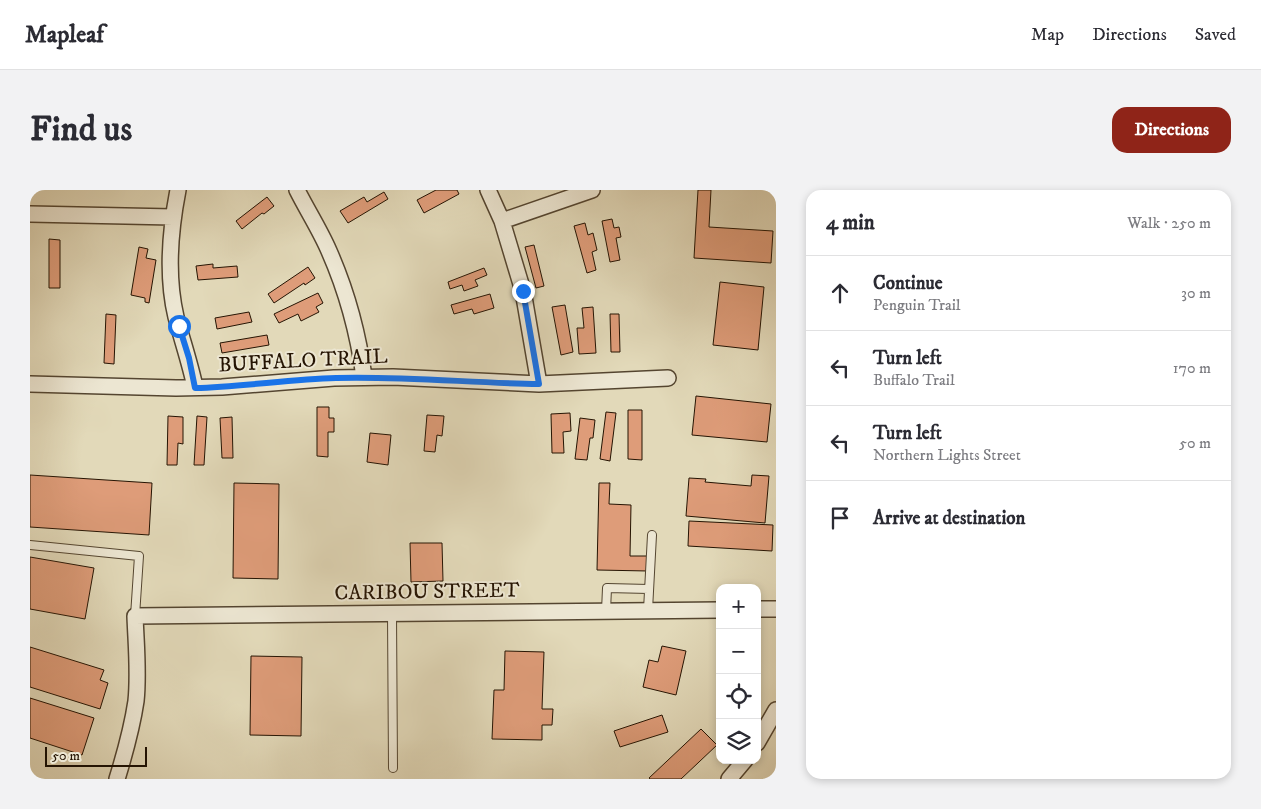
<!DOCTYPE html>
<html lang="en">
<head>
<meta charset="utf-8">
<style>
  :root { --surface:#fff; --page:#f2f2f3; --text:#2b2b33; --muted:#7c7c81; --line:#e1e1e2; --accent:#8f2418 }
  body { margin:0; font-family:"IM FELL DW Pica",serif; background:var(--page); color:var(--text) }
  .controls { position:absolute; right:15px; bottom:15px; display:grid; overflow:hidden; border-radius:10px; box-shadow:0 2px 8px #0003 }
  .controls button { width:45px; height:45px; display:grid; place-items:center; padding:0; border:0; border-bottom:1px solid var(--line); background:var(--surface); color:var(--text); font:25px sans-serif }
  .scale { position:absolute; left:15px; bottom:12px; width:102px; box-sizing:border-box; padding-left:5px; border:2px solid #251403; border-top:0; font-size:14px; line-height:18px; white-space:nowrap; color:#251403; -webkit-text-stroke:4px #ece6d2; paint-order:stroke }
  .stop { position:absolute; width:15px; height:15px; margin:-11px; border:4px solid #1a73e8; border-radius:50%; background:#fff }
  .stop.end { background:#1a73e8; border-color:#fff; box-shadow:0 1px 5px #0008 }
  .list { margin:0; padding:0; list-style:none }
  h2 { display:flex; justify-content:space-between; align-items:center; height:65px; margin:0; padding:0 20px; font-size:21px }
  h2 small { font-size:16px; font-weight:400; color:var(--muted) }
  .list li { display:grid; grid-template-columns:32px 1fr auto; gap:15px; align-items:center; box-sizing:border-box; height:75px; padding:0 20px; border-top:1px solid var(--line) }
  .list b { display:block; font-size:19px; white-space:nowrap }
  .list p { margin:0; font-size:16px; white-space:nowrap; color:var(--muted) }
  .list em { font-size:16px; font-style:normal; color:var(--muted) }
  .icon { flex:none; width:28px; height:28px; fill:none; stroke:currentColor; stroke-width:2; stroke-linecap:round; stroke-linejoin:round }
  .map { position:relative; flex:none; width:746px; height:589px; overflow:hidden; border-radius:15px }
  header { display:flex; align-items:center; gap:30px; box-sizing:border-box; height:70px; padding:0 25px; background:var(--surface); border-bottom:1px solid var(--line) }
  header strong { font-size:24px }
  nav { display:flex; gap:28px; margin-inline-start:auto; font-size:18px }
  .intro { display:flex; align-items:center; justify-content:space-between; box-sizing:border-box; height:120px; padding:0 30px }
  h1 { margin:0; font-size:35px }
  .button { padding:12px 22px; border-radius:15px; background:var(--accent); color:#fff; font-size:18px; font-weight:700 }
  main { display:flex; gap:30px; padding:0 30px }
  aside { flex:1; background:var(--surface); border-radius:15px; box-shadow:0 2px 8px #0003 }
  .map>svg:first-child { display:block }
  .building { fill:#de9c79; stroke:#251403 }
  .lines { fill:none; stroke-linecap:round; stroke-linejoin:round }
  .lane-casing { stroke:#544530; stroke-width:10 }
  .street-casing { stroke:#544530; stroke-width:18 }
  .lane { stroke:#ece6d2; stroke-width:8 }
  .street { stroke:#ece6d2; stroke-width:15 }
  .route { stroke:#1a73e8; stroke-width:6 }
  .labels { text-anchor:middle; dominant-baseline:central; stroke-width:4; stroke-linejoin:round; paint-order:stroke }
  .street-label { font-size:21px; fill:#251403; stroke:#ece6d2 }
</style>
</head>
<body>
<header>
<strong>Mapleaf</strong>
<nav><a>Map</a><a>Directions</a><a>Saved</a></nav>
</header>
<div class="intro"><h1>Find us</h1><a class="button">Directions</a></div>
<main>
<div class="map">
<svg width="746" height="589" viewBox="0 0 746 589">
  <rect width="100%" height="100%" fill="#e2d9b9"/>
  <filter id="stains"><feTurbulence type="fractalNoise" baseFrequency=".004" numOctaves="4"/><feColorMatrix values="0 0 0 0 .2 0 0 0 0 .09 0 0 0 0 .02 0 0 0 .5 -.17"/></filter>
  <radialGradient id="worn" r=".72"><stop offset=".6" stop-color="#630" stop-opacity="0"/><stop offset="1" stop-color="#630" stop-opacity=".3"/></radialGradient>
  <path class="building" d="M406 0H427L429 4 394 23 387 10Z
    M668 0H681L679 37 743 41 741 73 664 68Z
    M354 2 358 9 318 33 310 21 334 7 337 12Z
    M237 7 244 16 234 24 232 23 212 39 206 31Z
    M582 29 584 38 589 37 591 47 586 48 590 70 580 72 572 31Z
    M555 33 558 45 563 43 567 60 562 62 566 80 557 83 544 36Z
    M19 49 30 50V98H19Z
    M504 55 514 96 506 98 495 57Z
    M109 57 118 59 116 68 126 70 119 113 115 112V108L101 105Z
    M183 74V78L207 76 208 87 168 90 166 76Z
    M278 77 285 88 275 95 274 93 244 113 238 104Z
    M454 78 457 85 445 90 448 96 434 101 432 95 420 99 418 92Z
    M690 92 734 97 728 160 683 155Z
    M288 103 293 113 286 117 289 122 271 131 268 124 249 133 244 124Z
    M460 104 464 118 444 124 442 119 424 124 421 115Z
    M535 115 543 162 531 165 522 117Z
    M563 117 566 163 549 164 547 138H554L552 118Z
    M219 122 222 132 187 139 185 128Z
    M76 124 86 125 84 174 74 173Z
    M580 124H589L590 162H581Z
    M237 145 239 155 192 163 190 153Z
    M666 206 741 214 737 252 662 245Z
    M287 217H299V228H304V242H298V267L287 266Z
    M598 220H612V270L598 269Z
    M576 222 586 223 580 271 570 269Z
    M540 223 541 241 533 242 534 263H522L521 224Z
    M397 225 414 226 412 246 407 245 405 262 394 261Z
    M138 226 153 227V254L148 253 147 275H137Z
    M167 226 177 227 174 275H164Z
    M202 227 203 268H192L190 228Z
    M550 228 565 230 563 248H560L557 270 545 269Z
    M340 243 361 245 358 275 337 272Z
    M0 285 122 293 119 345 0 337Z
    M722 285 739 286 735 333 656 326 659 288 676 289 675 292 721 296Z
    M204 293 249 294 248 389 203 388Z
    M569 293H580L579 314 601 315 600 366H618V381L567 380Z
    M659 331 743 335 742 361 658 356Z
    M380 353H412L413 391 381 392Z
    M0 367 64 378 55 429 0 419Z
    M632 456 656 461 646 505 613 497 619 470 628 472Z
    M0 457 74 480 70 490 78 493 70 519 0 497Z
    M475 461 514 462 512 519H523L522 535H512V550L462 549 464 500H474Z
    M221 466 272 467 271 546 220 545Z
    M0 508 64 528 52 565 0 548Z
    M632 525 638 542 590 557 584 541Z
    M671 539 687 555 651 589H620L619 588Z"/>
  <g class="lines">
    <defs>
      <path id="lane" d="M0 355 109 366 105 426
        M618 420 622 345
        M576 421 577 398 619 399
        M362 424 363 578"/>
      <path id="street" d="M148 0C140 41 136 85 146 127 152 150 160 173 165 197
        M267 0C277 20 290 40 299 61 318 104 328 142 334 187
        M458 0 472 31 493 101 509 194
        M0 24 143 27
        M472 31 562 0
        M0 194 146 198 192 197 304 188 363 187 509 194 638 188
        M727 419H746
        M727 553 746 520
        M87 589C95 563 102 538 106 511 109 483 106 454 105 426L690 420
        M699 589 715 570"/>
    </defs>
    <use href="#lane" class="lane-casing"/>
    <use href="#street" class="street-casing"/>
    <use href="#lane" class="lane"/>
    <use href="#street" class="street"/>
  </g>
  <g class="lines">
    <path class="route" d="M149 136 159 168 165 198C213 197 259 189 306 188 374 186 441 193 509 194L493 101"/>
  </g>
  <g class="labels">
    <g class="street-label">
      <text transform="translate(273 171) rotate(-3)">BUFFALO TRAIL</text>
      <text transform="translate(397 402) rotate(-1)">CARIBOU STREET</text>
    </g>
  </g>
  <rect width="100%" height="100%" filter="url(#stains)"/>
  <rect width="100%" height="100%" fill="url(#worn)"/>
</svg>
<div class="controls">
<button>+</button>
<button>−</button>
<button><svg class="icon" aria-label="locate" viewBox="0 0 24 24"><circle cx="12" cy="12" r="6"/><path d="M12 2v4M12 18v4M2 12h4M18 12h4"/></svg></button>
<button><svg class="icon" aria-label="layers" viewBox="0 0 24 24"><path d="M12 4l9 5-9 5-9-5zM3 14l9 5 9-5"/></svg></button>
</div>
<div class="scale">50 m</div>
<div class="stop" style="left:149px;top:136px"></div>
<div class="stop end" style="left:493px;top:101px"></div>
</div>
<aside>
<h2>4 min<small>Walk · 250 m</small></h2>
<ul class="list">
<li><svg class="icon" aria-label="ahead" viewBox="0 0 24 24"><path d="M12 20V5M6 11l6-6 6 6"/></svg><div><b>Continue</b><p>Penguin Trail</p></div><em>30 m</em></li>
<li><svg class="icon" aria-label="left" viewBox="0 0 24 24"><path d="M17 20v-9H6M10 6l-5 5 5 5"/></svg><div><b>Turn left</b><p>Buffalo Trail</p></div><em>170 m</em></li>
<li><svg class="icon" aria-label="left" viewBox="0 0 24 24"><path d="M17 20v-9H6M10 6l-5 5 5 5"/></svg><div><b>Turn left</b><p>Northern Lights Street</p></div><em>50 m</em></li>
<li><svg class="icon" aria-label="arrive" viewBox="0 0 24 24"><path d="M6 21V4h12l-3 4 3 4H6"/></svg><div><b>Arrive at destination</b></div></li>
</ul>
</aside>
</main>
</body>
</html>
